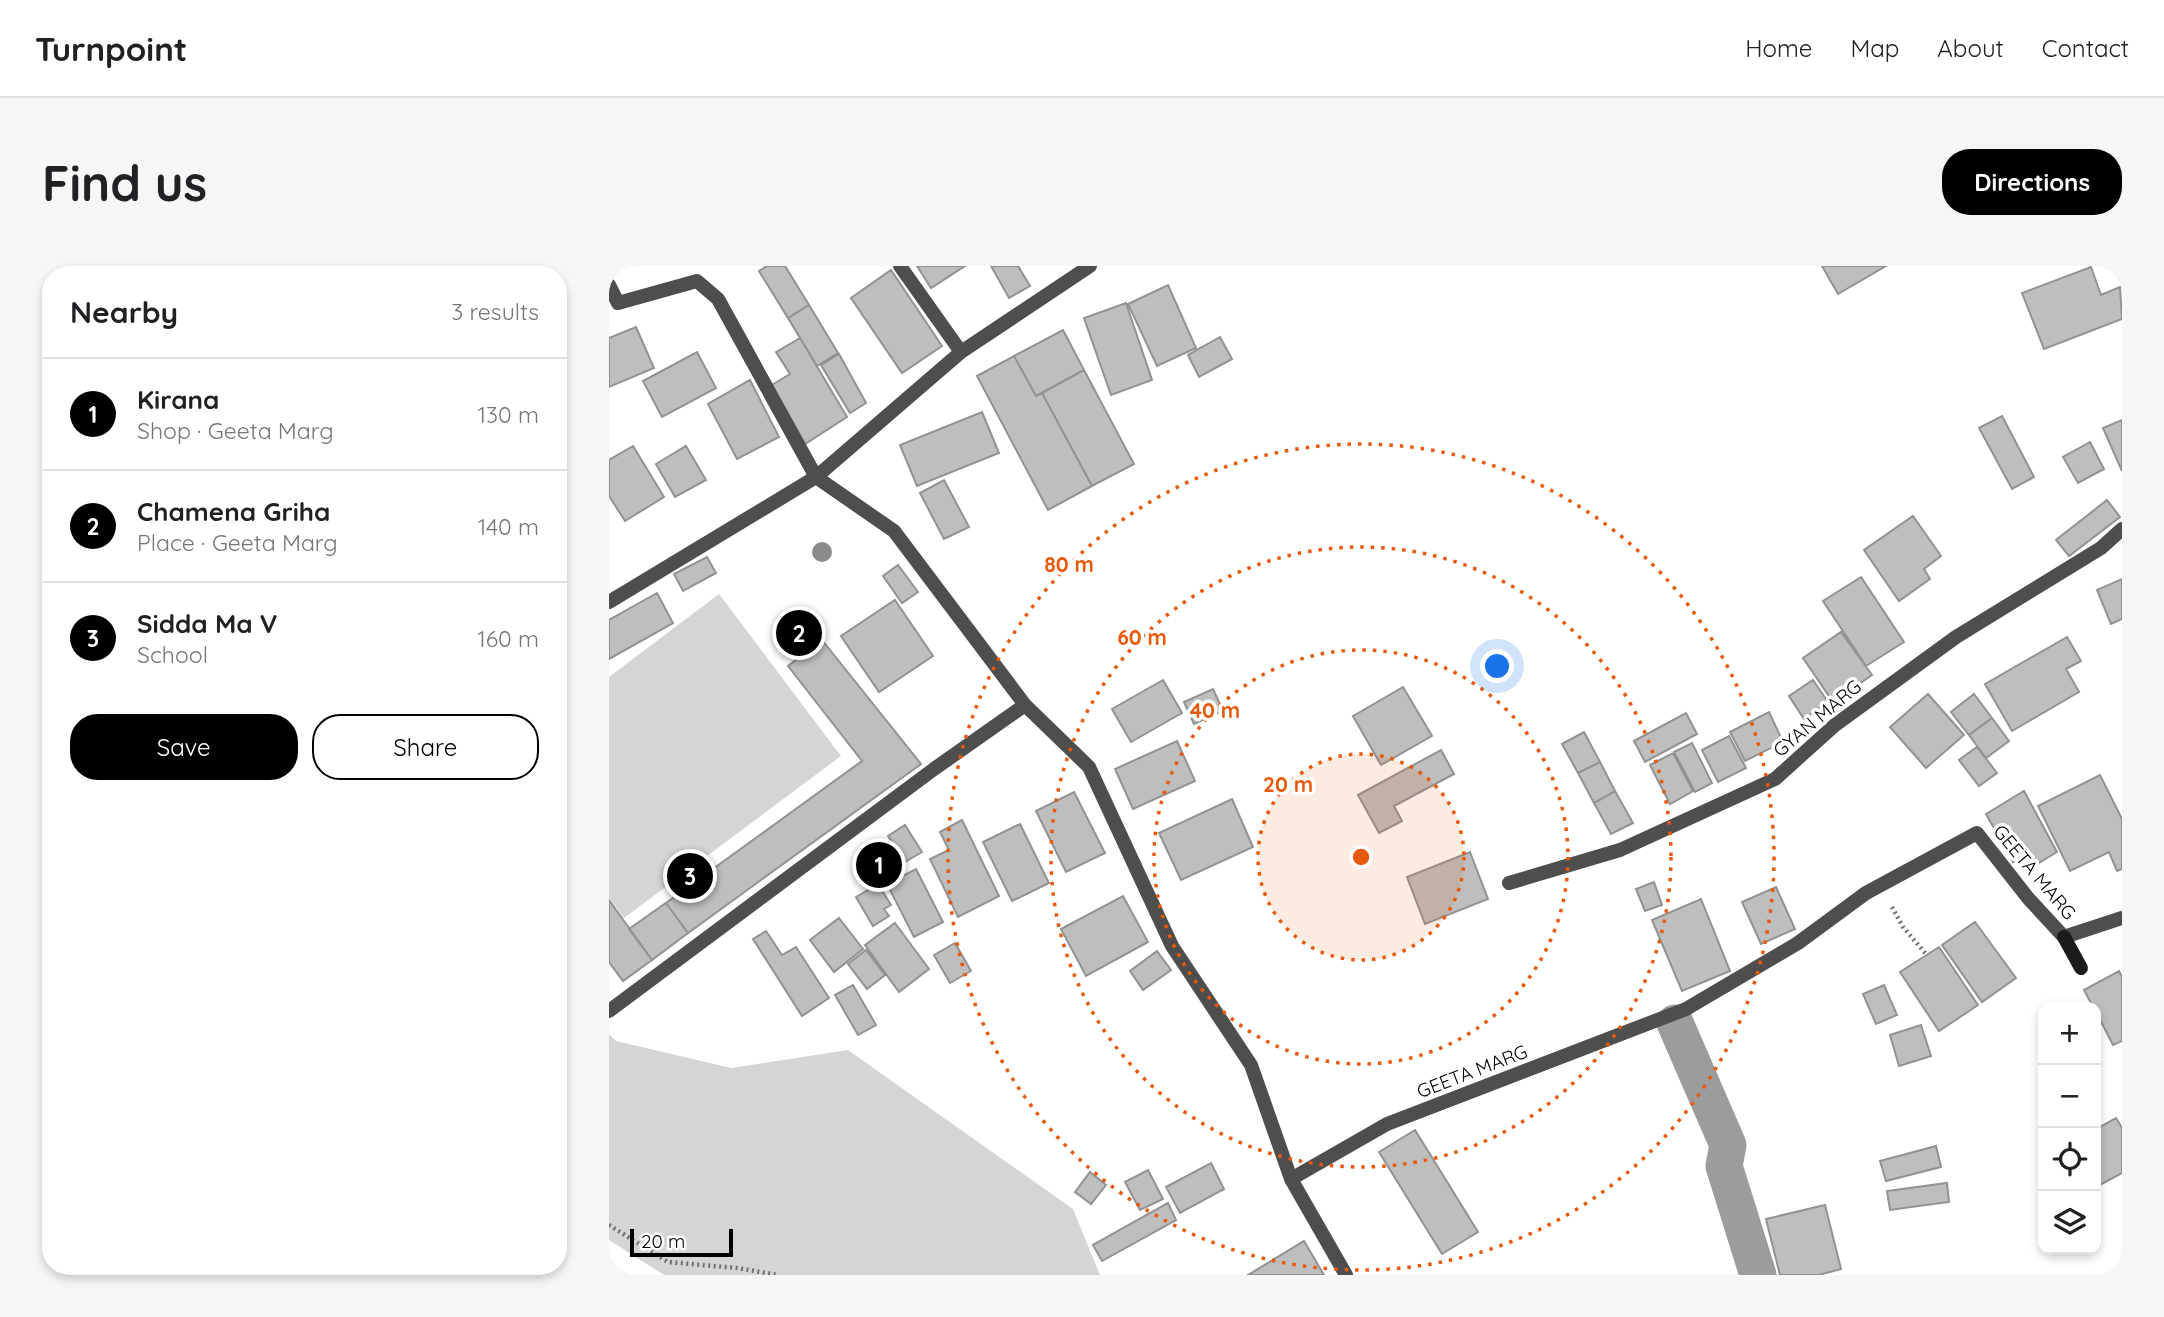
<!DOCTYPE html>
<html lang="en">
<head>
<meta charset="utf-8">
<style>
  :root { --surface:#fff; --page:#f6f6f6; --text:#202124; --muted:#757577; --line:#e0e0e0; --accent:#000 }
  body { margin:0; font-family:Quicksand,sans-serif; background:var(--page); color:var(--text) }
  .controls { position:absolute; right:21px; bottom:21px; display:grid; overflow:hidden; border-radius:14px; box-shadow:0 4px 10px #0003 }
  .controls button { width:63px; height:63px; display:grid; place-items:center; padding:0; border:0; border-bottom:2px solid var(--line); background:var(--surface); color:var(--text); font:35px sans-serif }
  .scale { position:absolute; left:21px; bottom:18px; width:103px; box-sizing:border-box; padding-left:7px; border:4px solid #000; border-top:0; font-size:19px; line-height:24px; white-space:nowrap; color:#000; -webkit-text-stroke:5px #fff; paint-order:stroke }
  .you { position:absolute; left:889px; top:401px; width:24px; height:24px; margin:-18px; border:5px solid #fff; border-radius:50%; background:#1a73e8; box-shadow:0 0 0 10px #1a73e833 }
  .badge { display:grid; place-items:center; width:46px; height:46px; border-radius:50%; background:var(--accent); color:#fff; font-size:23px; font-weight:700 }
  .pin { position:absolute; translate:-50% -50%; border:4px solid #fff; box-shadow:0 2px 7px #0006 }
  .list { margin:0; padding:0; list-style:none }
  h2 { display:flex; justify-content:space-between; align-items:center; height:91px; margin:0; padding:0 28px; font-size:30px }
  h2 small { font-size:23px; font-weight:400; color:var(--muted) }
  .list li { display:grid; grid-template-columns:46px 1fr auto; gap:21px; align-items:center; box-sizing:border-box; height:112px; padding:0 28px; border-top:2px solid var(--line) }
  .list b { display:block; font-size:26px; white-space:nowrap }
  .list p { margin:0; font-size:23px; white-space:nowrap; color:var(--muted) }
  .list em { font-size:23px; font-style:normal; color:var(--muted) }
  .actions { display:flex; gap:14px; padding:21px 28px }
  .actions a { flex:1; padding:16px 0; border:2px solid var(--accent); border-radius:28px; text-align:center; font-size:24px; color:var(--accent) }
  .actions .main { background:var(--accent); color:#fff }
  .icon { flex:none; width:38px; height:38px; fill:none; stroke:currentColor; stroke-width:2; stroke-linecap:round; stroke-linejoin:round }
  .map { position:relative; flex:none; width:1513px; height:1009px; overflow:hidden; border-radius:28px }
  header { display:flex; align-items:center; gap:42px; box-sizing:border-box; height:98px; padding:0 35px; background:var(--surface); border-bottom:2px solid var(--line) }
  header strong { font-size:33px }
  nav { display:flex; gap:38px; margin-inline-start:auto; font-size:24px }
  .intro { display:flex; align-items:center; justify-content:space-between; box-sizing:border-box; height:168px; padding:0 42px }
  h1 { margin:0; font-size:49px }
  .button { padding:18px 32px; border-radius:28px; background:var(--accent); color:#fff; font-size:24px; font-weight:700 }
  main { display:flex; gap:42px; padding:0 42px }
  aside { flex:1; background:var(--surface); border-radius:28px; box-shadow:0 4px 10px #0003 }
  .map>svg:first-child { display:block }
  .green { fill:#d5d5d5 }
  .lines { fill:none; stroke-linecap:round; stroke-linejoin:round }
  .canal { stroke:#9c9c9c; stroke-width:37 }
  .building { fill:#bebebe; stroke:#929292; stroke-width:2 }
  .path { stroke:#707070; stroke-width:4.5; stroke-dasharray:2 3.5; stroke-linecap:butt }
  .street { stroke:#4e4e4e; stroke-width:14 }
  .secondary { stroke:#1b1b1b; stroke-width:14 }
  .tree { fill:#8b8b8b }
  .ring { fill:none; stroke:#e8590c; stroke-width:3.5; stroke-dasharray:3.5 7 }
  .labels { text-anchor:middle; dominant-baseline:central; stroke-width:7; stroke-linejoin:round; paint-order:stroke }
  .street-label { font-size:19px; fill:#000; stroke:#fff }
  .centre { fill:#e8590c; stroke:#fff; stroke-width:3.5 }
  .ring-label { font-size:21px; text-anchor:middle; font-weight:bold; fill:#e8590c; stroke:#fff; stroke-width:7; stroke-linejoin:round; paint-order:stroke }
</style>
</head>
<body>
<header>
<strong>Turnpoint</strong>
<nav><a>Home</a><a>Map</a><a>About</a><a>Contact</a></nav>
</header>
<div class="intro"><h1>Find us</h1><a class="button">Directions</a></div>
<main>
<aside>
<h2>Nearby<small>3 results</small></h2>
<ul class="list">
<li><span class="badge">1</span><div><b>Kirana</b><p>Shop · Geeta Marg</p></div><em>130 m</em></li>
<li><span class="badge">2</span><div><b>Chamena Griha</b><p>Place · Geeta Marg</p></div><em>140 m</em></li>
<li><span class="badge">3</span><div><b>Sidda Ma V</b><p>School</p></div><em>160 m</em></li>
</ul>
<div class="actions"><a class="main">Save</a><a>Share</a></div>
</aside>
<div class="map">
<svg width="1513" height="1009" viewBox="0 0 1513 1009">
  <rect width="100%" height="100%" fill="#fff"/>
  <path class="green" d="M110 328 232 490 15 652 0 632V411Z
    M0 768 7 775 122 802 239 784 464 943 491 1009H55L0 974Z"/>
  <g class="lines">
    <path class="canal" d="M1066 757 1119 879 1115 900 1149 1009"/>
  </g>
  <path class="building" d="M158 0H176L200 39 179 52 150 5Z
    M308 0H356L322 22Z
    M382 0H409L421 20 400 32Z
    M1213 0H1277L1229 28Z
    M1482 1 1492 29 1511 21 1513 53 1435 83 1413 27Z
    M282 4 333 80 293 107 242 32Z
    M559 19 587 82 548 100 519 38Z
    M517 37 543 114 502 129 475 52Z
    M200 39 229 87 208 100 179 52Z
    M27 61 45 102 0 121V72Z
    M454 64 475 104 427 130 405 90Z
    M611 71 623 93 590 111 579 89Z
    M191 72 238 151 196 178 161 120 181 108 167 86Z
    M88 86 107 122 53 151 34 115Z
    M230 88 257 137 241 147 212 99Z
    M405 90 427 130 433 127 483 220 439 244 368 110Z
    M475 104 525 198 483 220 433 127Z
    M141 114 170 171 128 193 99 138Z
    M373 146 390 187 308 220 291 179Z
    M1393 150 1425 211 1403 223 1370 162Z
    M1513 154V205L1494 162Z
    M1481 176 1495 203 1469 217 1454 191Z
    M24 180 55 231 16 255 0 230V194Z
    M77 180 97 214 66 231 47 198Z
    M335 214 360 261 335 273 311 227Z
    M1498 234 1511 251 1460 290 1447 274Z
    M1304 250 1332 290 1315 303 1321 313 1290 335 1255 284Z
    M98 291 107 307 74 325 65 308Z
    M289 299 309 326 293 337 274 310Z
    M1252 311 1295 376 1257 400 1214 335Z
    M1513 313V353L1502 358 1488 324Z
    M48 327 64 357 0 393V354Z
    M286 334 324 390 270 426 232 370Z
    M197 346 211 371 183 388 168 363Z
    M1232 366 1263 409 1224 436 1194 392Z
    M1458 371 1472 395 1457 403 1470 426 1403 465 1376 418Z
    M213 374 312 498 79 667 57 637 253 495 179 400Z
    M554 414 573 447 522 476 503 443Z
    M1204 414 1219 436 1195 453 1180 430Z
    M794 421 823 470 772 499 744 450Z
    M604 423 614 445 585 458 575 436Z
    M1319 428 1355 469 1317 502 1281 461Z
    M1365 428 1383 452 1360 469 1342 446Z
    M1160 446 1174 476 1136 495 1121 466Z
    M1077 447 1088 468 1036 496 1025 475Z
    M1383 452 1400 475 1377 492 1360 469Z
    M975 466 991 496 969 507 953 478Z
    M1120 470 1137 502 1109 516 1093 484Z
    M568 475 586 515 524 543 506 503Z
    M1083 477 1103 517 1086 526 1065 486Z
    M1368 481 1388 507 1370 520 1350 494Z
    M832 484 845 508 785 540 793 555 770 567 749 529Z
    M1064 487 1084 525 1061 538 1041 499Z
    M991 496 1006 525 985 537 969 507Z
    M1491 509 1513 553V603L1508 605 1500 586 1461 605 1429 540Z
    M1006 525 1024 557 1002 568 985 537Z
    M1415 525 1448 586 1428 598 1421 586 1404 596 1377 548Z
    M465 526 496 587 457 606 427 545Z
    M623 533 644 581 572 614 550 567Z
    M353 554 390 630 349 651 321 593 340 584 331 566Z
    M411 558 440 617 403 635 374 576Z
    M296 559 313 586 296 596 279 570Z
    M268 577 288 610 272 620 251 588Z
    M861 586 879 633 816 658 798 611Z
    M307 603 334 656 305 671 278 618Z
    M1045 616 1053 639 1036 645 1027 623Z
    M269 618 282 639 275 643 280 650 264 660 247 631Z
    M1167 621 1186 663 1152 678 1133 636Z
    M514 630 539 676 477 710 452 663Z
    M1092 633 1121 705 1073 725 1043 654Z
    M0 634 43 694 14 715 0 696Z
    M57 637 79 667 43 694 20 663Z
    M230 652 254 683 225 706 201 674Z
    M1366 656 1407 712 1373 736 1333 679Z
    M286 657 320 703 290 726 256 679Z
    M157 665 173 689 187 681 220 732 193 750 144 673Z
    M346 677 362 705 341 717 325 689Z
    M1330 681 1369 739 1330 765 1291 706Z
    M257 684 276 709 258 723 239 698Z
    M548 685 562 704 534 724 521 705Z
    M1510 705 1513 711V775L1504 779 1487 746V741H1484L1475 724Z
    M244 719 267 759 249 769 226 729Z
    M1275 719 1288 749 1267 758 1254 728Z
    M1312 759 1322 790 1290 800 1281 769Z
    M1507 852 1513 862V907L1487 921V863Z
    M806 864 869 966 833 988 770 886Z
    M1327 880 1332 901 1277 915 1271 895Z
    M602 897 615 923 571 947 557 921Z
    M539 904 554 933 531 944 516 916Z
    M481 906 497 919 482 938 466 926Z
    M1338 917 1340 936 1281 944 1278 925Z
    M559 937 567 954 493 995 484 979Z
    M1216 939 1232 1003 1210 1009H1171L1157 953Z
    M695 975 715 1009H639Z"/>
  <g class="lines">
    <path class="path" d="M1283 641 1294 661 1317 688
      M0 959 59 996 128 1002 169 1009"/>
    <path class="street" d="M291 0 352 86
      M0 19 9 37 88 15 109 33 207 211 0 336
      M416 439 480 501 563 680 642 799 682 913 778 858 1077 743 1189 677 1257 627 1368 567 1419 632 1455 671 1513 652
      M900 617 1011 584 1166 513 1226 459 1347 371 1492 282 1513 263
      M0 745 325 503 416 439 285 265 207 211 352 86 481 0
      M682 913 737 1009"/>
    <path class="secondary" d="M1455 671 1472 702"/>
  </g>
  <circle class="tree" cx="213" cy="286" r="10"/>
  <circle cx="752" cy="591" r="103" fill="#e8590c" fill-opacity=".12"/>
  <g class="ring">
    <circle cx="752" cy="591" r="103"/>
    <circle cx="752" cy="591" r="207"/>
    <circle cx="752" cy="591" r="310"/>
    <circle cx="752" cy="591" r="413"/>
  </g>
  <g class="labels">
    <g class="street-label">
      <text transform="translate(1208 452) rotate(-40)">GYAN MARG</text>
      <text transform="translate(1426 606) rotate(50)">GEETA MARG</text>
      <text transform="translate(863 805) rotate(-21)">GEETA MARG</text>
    </g>
  </g>
  <circle cx="752" cy="591" r="10" class="centre"/>
  <g class="ring-label">
    <text x="460" y="306">80 m</text>
    <text x="533" y="379">60 m</text>
    <text x="606" y="452">40 m</text>
    <text x="679" y="526">20 m</text>
  </g>
</svg>
<div class="controls">
<button>+</button>
<button>−</button>
<button><svg class="icon" aria-label="locate" viewBox="0 0 24 24"><circle cx="12" cy="12" r="6"/><path d="M12 2v4M12 18v4M2 12h4M18 12h4"/></svg></button>
<button><svg class="icon" aria-label="layers" viewBox="0 0 24 24"><path d="M12 4l9 5-9 5-9-5zM3 14l9 5 9-5"/></svg></button>
</div>
<div class="scale">20 m</div>
<div class="you"></div>
<div class="pin badge" style="left:270px;top:599px">1</div>
<div class="pin badge" style="left:190px;top:367px">2</div>
<div class="pin badge" style="left:81px;top:610px">3</div>
</div>
</main>
</body>
</html>
